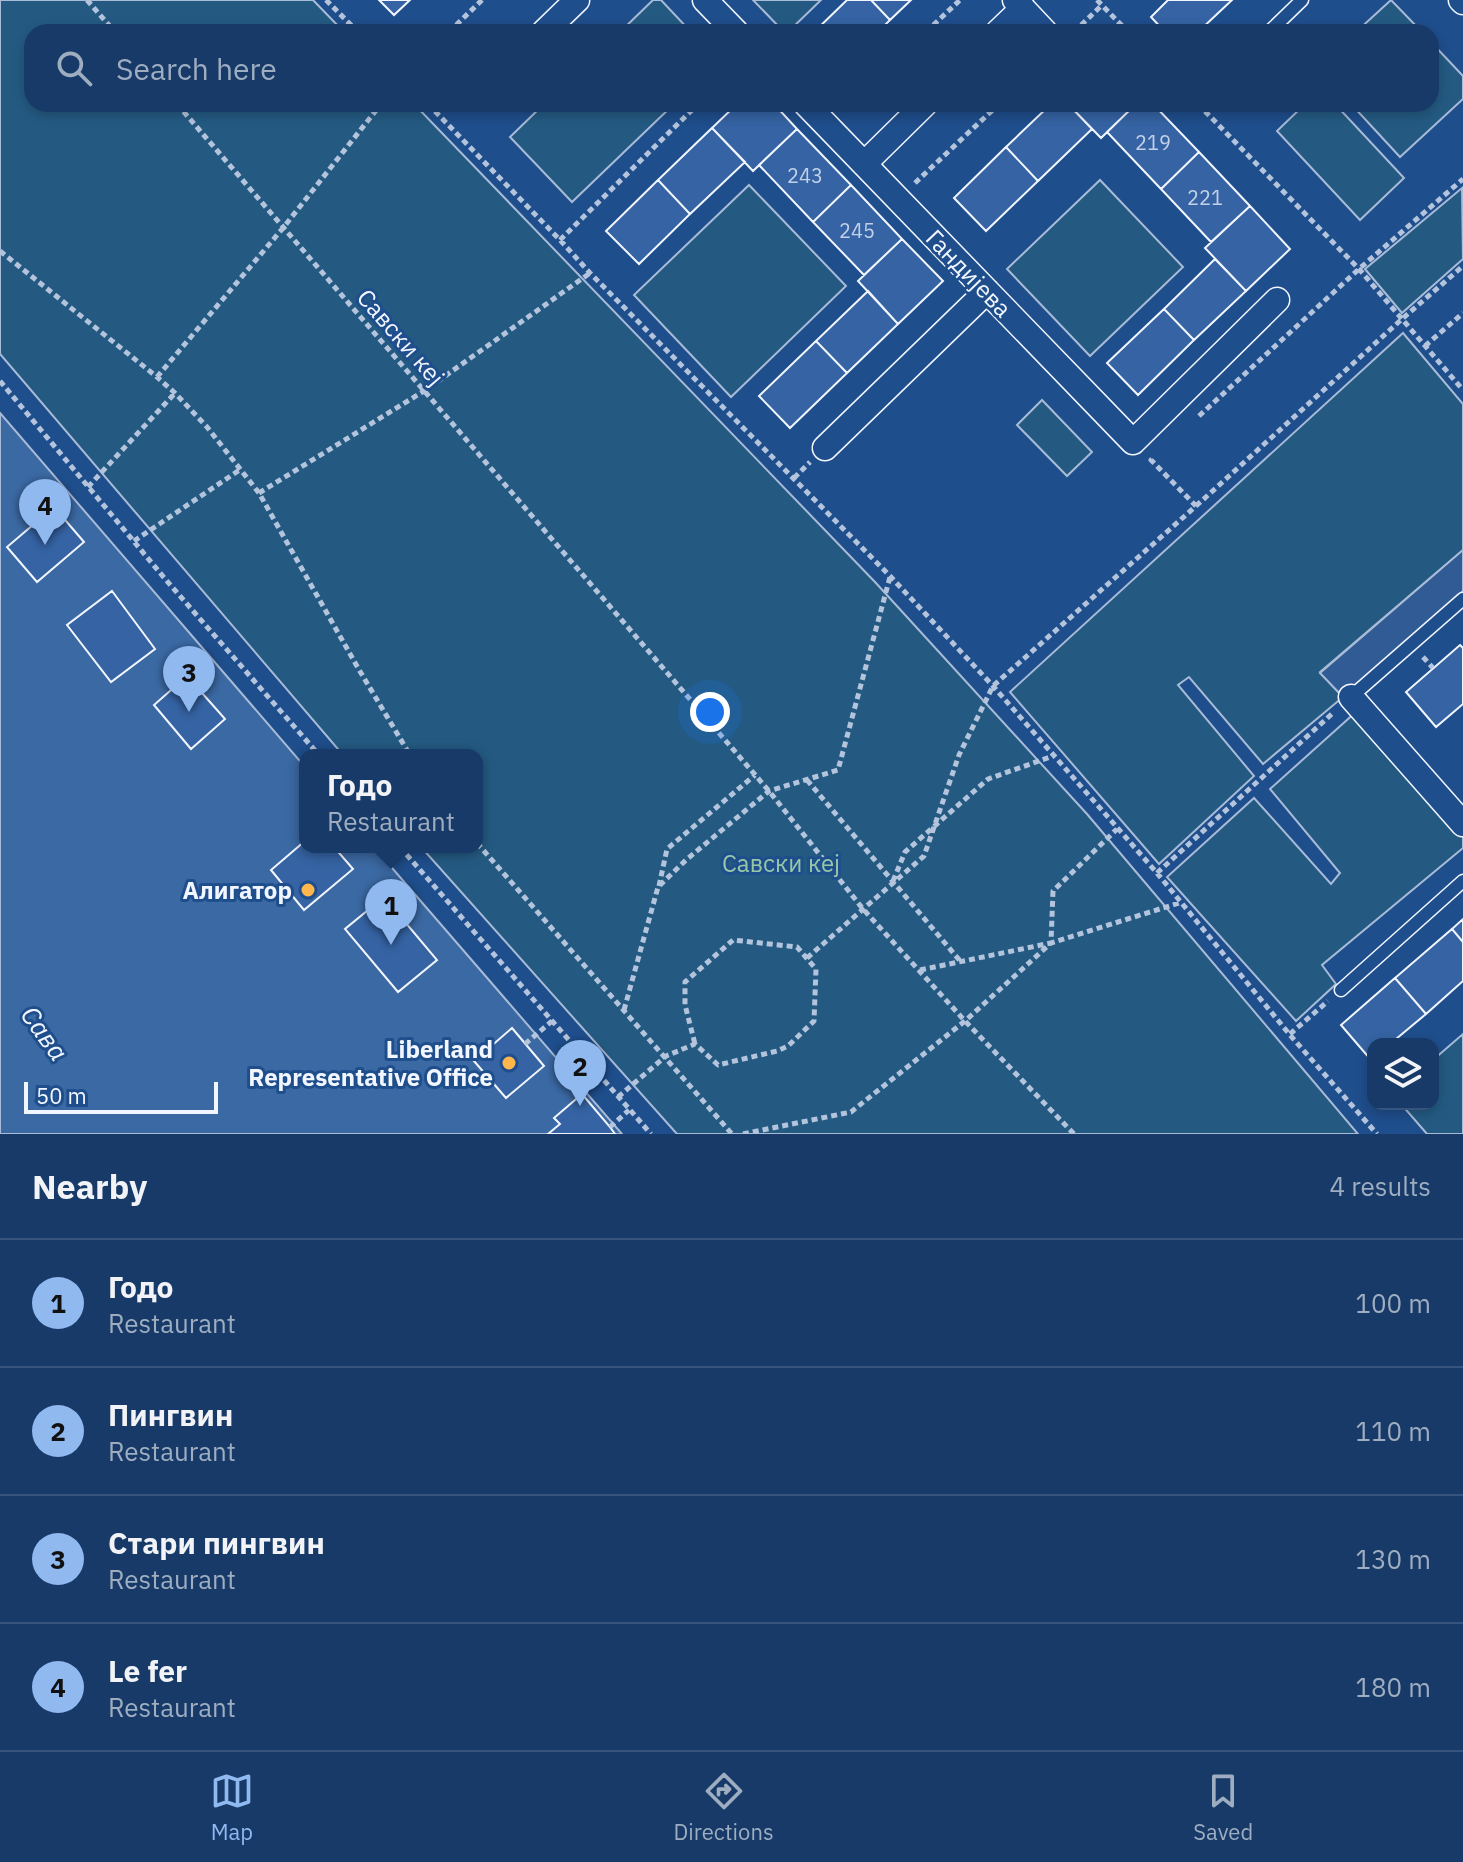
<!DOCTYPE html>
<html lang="en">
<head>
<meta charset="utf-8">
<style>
  :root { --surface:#173a69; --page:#244571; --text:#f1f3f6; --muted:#9eadc0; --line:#36547d; --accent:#90b9f0 }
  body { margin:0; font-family:"IBM Plex Sans",sans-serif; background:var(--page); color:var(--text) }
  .controls { position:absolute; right:24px; bottom:24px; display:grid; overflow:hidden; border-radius:16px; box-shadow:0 4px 12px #0003 }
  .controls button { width:72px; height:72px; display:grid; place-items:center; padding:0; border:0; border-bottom:2px solid var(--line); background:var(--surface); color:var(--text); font:40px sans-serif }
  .scale { position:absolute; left:24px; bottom:20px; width:194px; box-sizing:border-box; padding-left:8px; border:4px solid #f2f6ff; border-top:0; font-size:22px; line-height:28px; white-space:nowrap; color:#f2f6ff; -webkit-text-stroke:6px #1f4e8c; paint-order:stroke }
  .you { position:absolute; left:710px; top:712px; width:28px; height:28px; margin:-20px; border:6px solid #fff; border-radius:50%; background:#1a73e8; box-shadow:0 0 0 12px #1a73e833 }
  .badge { display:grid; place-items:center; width:52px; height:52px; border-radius:50%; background:var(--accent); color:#111; font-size:26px; font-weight:700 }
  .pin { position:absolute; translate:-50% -66px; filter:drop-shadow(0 2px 4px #0008) }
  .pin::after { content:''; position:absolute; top:42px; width:28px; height:24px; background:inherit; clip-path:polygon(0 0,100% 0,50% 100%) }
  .popup { position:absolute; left:299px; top:749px; width:184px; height:104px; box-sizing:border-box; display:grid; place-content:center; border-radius:16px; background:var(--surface); filter:drop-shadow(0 2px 6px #0005); font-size:26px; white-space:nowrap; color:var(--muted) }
  .popup b { font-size:30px; color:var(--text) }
  .popup::after { content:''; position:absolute; left:50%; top:100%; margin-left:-16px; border:16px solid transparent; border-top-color:var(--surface) }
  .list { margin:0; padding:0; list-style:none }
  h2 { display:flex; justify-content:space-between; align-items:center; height:104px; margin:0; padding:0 32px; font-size:34px }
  h2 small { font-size:26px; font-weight:400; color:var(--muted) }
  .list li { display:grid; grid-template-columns:52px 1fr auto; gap:24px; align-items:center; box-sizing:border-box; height:128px; padding:0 32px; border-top:2px solid var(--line) }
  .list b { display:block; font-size:30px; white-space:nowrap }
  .list p { margin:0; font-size:26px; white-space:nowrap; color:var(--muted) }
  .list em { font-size:26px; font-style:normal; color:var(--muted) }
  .icon { flex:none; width:44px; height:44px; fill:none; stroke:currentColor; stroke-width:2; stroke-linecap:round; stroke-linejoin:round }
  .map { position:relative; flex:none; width:1463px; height:1134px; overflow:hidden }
  .search { position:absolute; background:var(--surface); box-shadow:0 4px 12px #0003; left:24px; right:24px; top:24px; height:88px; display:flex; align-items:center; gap:20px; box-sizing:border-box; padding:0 28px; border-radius:24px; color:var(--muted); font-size:30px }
  .sheet { height:616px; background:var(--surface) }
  nav { display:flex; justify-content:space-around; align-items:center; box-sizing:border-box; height:112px; border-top:2px solid var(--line); background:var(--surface); font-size:22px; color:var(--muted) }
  nav a { display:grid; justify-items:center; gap:4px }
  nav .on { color:var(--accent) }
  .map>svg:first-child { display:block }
  .green { fill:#245a82; stroke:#a8bbd7; stroke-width:2 }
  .parking { fill:#305b95; stroke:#a8bbd7; stroke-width:2 }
  .water { fill:#3b69a3; stroke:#a8bbd7; stroke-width:2 }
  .building { fill:#3563a3; stroke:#f2f6ff; stroke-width:2 }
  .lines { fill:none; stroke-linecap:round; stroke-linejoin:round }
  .service-casing { stroke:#f2f6ff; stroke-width:15 }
  .minor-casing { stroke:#f2f6ff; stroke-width:27 }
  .path { stroke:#b3c4dc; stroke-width:5; stroke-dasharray:6 4; stroke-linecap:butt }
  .service { stroke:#1f4e8c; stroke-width:12 }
  .minor { stroke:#1f4e8c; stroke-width:24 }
  .poi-dot { fill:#ffb74d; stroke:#1f4e8c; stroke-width:3 }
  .labels { text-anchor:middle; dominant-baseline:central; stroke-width:6; stroke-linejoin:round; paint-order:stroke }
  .number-label { font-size:20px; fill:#c3d1e8 }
  .street-label { font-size:24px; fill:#f2f6ff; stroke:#1f4e8c }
  .park-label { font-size:24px; fill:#97c8a6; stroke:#1f4e8c }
  .poi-label { font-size:24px; font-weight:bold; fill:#f2f6ff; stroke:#1f4e8c; text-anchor:end }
  .water-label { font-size:26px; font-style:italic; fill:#f2f6ff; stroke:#1f4e8c }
</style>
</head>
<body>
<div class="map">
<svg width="1463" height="1134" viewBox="0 0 1463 1134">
  <rect width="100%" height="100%" fill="#1f4e8c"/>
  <path class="green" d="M0 0H313L344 32H32V104H414L875 582 1087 814 1358 1134H677L421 847H477V755H343L0 354Z
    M653 0H661L691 32H620Z
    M753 0H821L788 32H784Z
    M1391 0 1422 32H1356Z
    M1431 42 1463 76V99L1400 157 1351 104H1431Z
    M544 104H674L572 202 510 137Z
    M1305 104H1335L1404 178 1360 220 1277 131Z
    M1100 180 1183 267 1090 356 1007 269Z
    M749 185 846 286 731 397 634 295Z
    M1462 188 1463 259 1402 313 1365 269Z
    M1403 333 1463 404V550L1320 672 1343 697 1263 764 1189 677 1178 685 1254 776 1159 864 1010 692Z
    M1042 400 1092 452 1067 476 1017 425Z
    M1357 711 1463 836V848L1322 965 1336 984 1296 1021 1167 877 1254 798 1331 884 1340 873 1270 789Z
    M1463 1034V1134H1427L1401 1104H1433V1060Z"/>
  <path class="parking" d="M1463 550V591L1343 697 1320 673Z"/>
  <path class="water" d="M0 413 305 767V847H374L622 1134H0Z"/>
  <path class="building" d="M379 0H410L394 15Z
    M847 0H871L890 20 878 32H814Z
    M871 0H911L890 20Z
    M1168 0H1232L1198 32H1165L1151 17Z
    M737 104H774L797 129 753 171 712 128Z
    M1051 104H1068L1092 129 1038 181 1006 147Z
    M1068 104H1136L1101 138Z
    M1136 104H1153L1199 152 1161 189 1107 132Z
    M712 128 745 162 690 214 658 180Z
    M797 129 851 185 813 222 759 165Z
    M1006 147 1038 181 986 231 954 198Z
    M1199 152 1250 206 1211 242 1161 189Z
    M658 180 690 214 639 264 606 231Z
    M851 185 902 239 864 275 813 222Z
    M1250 206 1290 249 1246 291 1205 248Z
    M902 239 943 281 898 324 858 281Z
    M1215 259 1246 291 1194 340 1164 309Z
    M868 291 898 324 847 373 816 341Z
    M1164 309 1194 340 1138 395 1107 363Z
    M816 341 847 373 790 428 759 396Z
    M54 507 84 542 37 582 7 547Z
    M112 591 155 649 111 682 67 625Z
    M1460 645 1463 648V704L1436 727 1406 692Z
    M187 676 225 719 191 749 154 705Z
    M305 841V847H334L353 869 304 910 271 870Z
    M384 897 437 960 398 992 345 929Z
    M1463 919V942L1452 929Z
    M1452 929 1463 942V981L1426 1014 1395 978Z
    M1395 978 1426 1014 1390 1044H1373V1059L1371 1060 1341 1025Z
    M512 1028 544 1066 506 1098 474 1061Z
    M582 1094 610 1127 615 1134H548L560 1124 554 1118Z"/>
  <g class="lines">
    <defs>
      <path id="service" d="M1269 32 1302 0
        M1351 697 1463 599
        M1341 990 1463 881"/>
      <path id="minor" d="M705 0 736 32
        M1015 0 1045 32
        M1461 0 1463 2
        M544 32 577 0
        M998 32 1023 8
        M806 104 1133 442 1277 300
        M864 164 925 104
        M825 448 987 291
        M1351 697 1463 824"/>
    </defs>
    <use href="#service" class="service-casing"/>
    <use href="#minor" class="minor-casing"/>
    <path class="path" d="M87 0 115 32
      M326 0 358 32
      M1097 0 1128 32
      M449 32 482 0
      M926 32 960 0
      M1074 32 1102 5
      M177 104 769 791 863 909 965 1021 1074 1134
      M428 104 560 240 590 273 890 576 993 686 1157 873 1290 1035 1377 1134
      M1198 104 1359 269 1463 390
      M915 183 999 104
      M560 240 698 104
      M0 251 157 377 175 393 207 427 259 493 358 668 410 755
      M1425 346 1463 313
      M157 377 283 228 381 104
      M0 381 166 580 319 755
      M1199 416 1359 269 1463 179
      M794 478 810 462
      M88 487 175 393
      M259 493 424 391 590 273
      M1196 506 1402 319 1463 266
      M134 541 241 469
      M1423 657 1433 668
      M807 780 961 962
      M477 843 732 1134
      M400 847 651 1134
      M1157 873 1334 712
      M893 881 905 852 988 779 1053 756
      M659 886 667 849 755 775
      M807 958 924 856 959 755 993 686 1196 506 1151 460 1153 458
      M920 970 1051 943 1053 891 1117 829
      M624 1010 658 887 686 860 769 791 838 770 890 577
      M1290 1034 1328 1001
      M525 1044 552 1021
      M618 1097 666 1056 695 1044 718 1065 777 1051 788 1046 814 1021 816 969 797 947 733 940 685 982V1005L695 1044
      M610 1127 629 1110
      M743 1134 851 1112 965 1021 1051 943 1182 902"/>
    <use href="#service" class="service"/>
    <use href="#minor" class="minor"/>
  </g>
  <g class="poi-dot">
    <circle cx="308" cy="890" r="8"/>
    <circle cx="509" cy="1063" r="8"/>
  </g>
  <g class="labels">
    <g class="number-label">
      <text x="1153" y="142">219</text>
      <text x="805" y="175">243</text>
      <text x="1205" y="197">221</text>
      <text x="857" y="230">245</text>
    </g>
    <g class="street-label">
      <text transform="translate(969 273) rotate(46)">Гандијева</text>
      <text transform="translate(401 337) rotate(49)">Савски кеј</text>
    </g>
    <g class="park-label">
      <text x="781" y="863">Савски кеј</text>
    </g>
    <g class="poi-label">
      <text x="292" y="890">Алигатор</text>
      <text x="493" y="1049">Liberland<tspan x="493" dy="28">Representative Office</tspan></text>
    </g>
    <g class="water-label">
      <text transform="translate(45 1033) rotate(54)">Сава</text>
    </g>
  </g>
</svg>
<div class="controls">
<button><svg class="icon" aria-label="layers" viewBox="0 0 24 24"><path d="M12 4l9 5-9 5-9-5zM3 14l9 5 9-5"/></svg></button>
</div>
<div class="scale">50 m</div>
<div class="you"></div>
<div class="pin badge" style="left:391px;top:945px">1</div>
<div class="popup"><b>Годо</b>Restaurant</div>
<div class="pin badge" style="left:580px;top:1106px">2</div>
<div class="pin badge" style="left:189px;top:712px">3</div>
<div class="pin badge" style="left:45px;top:545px">4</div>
<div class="search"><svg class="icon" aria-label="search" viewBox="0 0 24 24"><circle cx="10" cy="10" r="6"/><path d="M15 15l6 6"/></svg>Search here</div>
</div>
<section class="sheet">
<h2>Nearby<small>4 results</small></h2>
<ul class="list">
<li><span class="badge">1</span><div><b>Годо</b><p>Restaurant</p></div><em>100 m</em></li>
<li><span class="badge">2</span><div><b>Пингвин</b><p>Restaurant</p></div><em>110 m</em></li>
<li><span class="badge">3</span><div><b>Стари пингвин</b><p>Restaurant</p></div><em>130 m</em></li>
<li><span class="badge">4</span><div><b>Le fer</b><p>Restaurant</p></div><em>180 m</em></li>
</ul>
</section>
<nav>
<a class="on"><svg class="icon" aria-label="map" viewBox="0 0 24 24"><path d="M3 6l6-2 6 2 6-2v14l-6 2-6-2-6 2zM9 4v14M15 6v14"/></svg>Map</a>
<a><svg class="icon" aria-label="directions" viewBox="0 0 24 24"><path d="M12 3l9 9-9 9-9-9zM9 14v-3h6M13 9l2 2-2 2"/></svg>Directions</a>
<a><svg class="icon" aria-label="saved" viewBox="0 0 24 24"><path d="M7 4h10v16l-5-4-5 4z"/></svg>Saved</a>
</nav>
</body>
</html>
